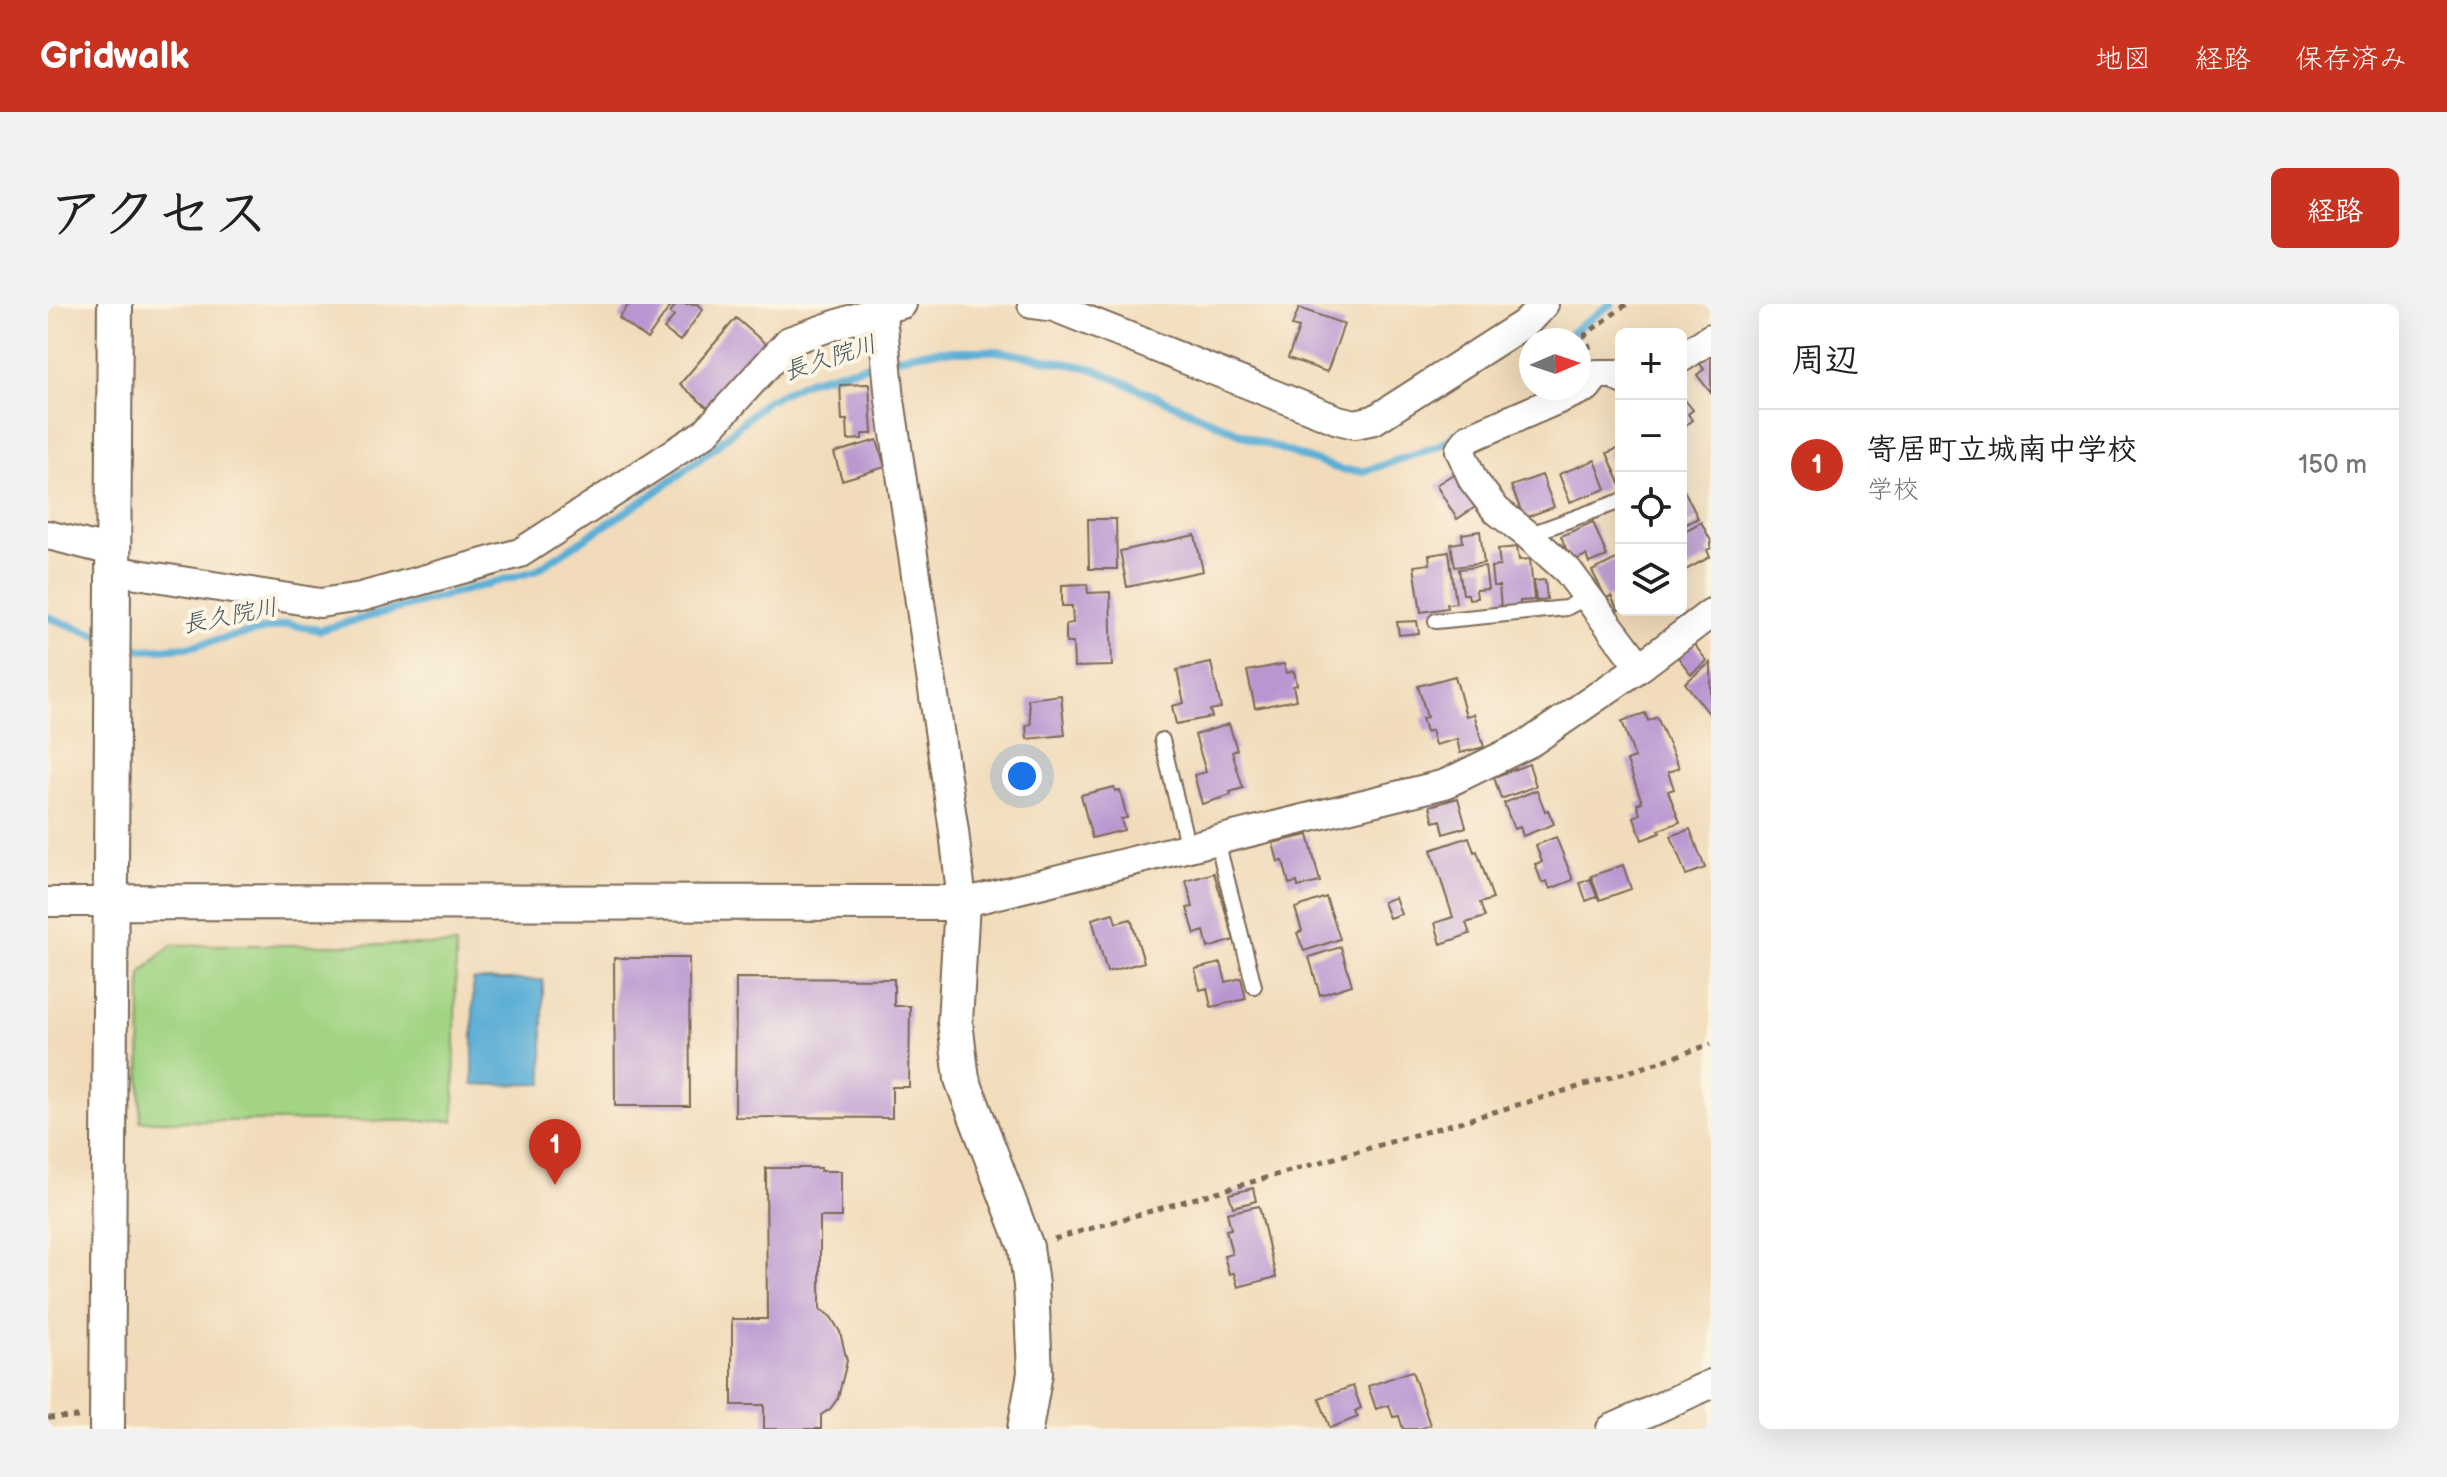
<!DOCTYPE html>
<html lang="ja">
<head>
<meta charset="utf-8">
<style>
  :root { --surface:#fff; --page:#f2f2f2; --text:#202124; --muted:#757577; --line:#e0e0e0; --accent:#c8321e }
  body { margin:0; font-family:"Balsamiq Sans","Klee One",sans-serif; background:var(--page); color:var(--text) }
  .controls { position:absolute; right:24px; top:24px; display:grid; overflow:hidden; border-radius:12px; box-shadow:0 8px 32px #0002 }
  .controls button { width:72px; height:72px; display:grid; place-items:center; padding:0; border:0; border-bottom:2px solid var(--line); background:var(--surface); color:var(--text); font:40px sans-serif }
  .compass { position:absolute; left:1471px; top:24px; width:72px; height:72px; border-radius:50%; background:var(--surface); box-shadow:0 8px 32px #0002; rotate:88deg }
  .you { position:absolute; left:974px; top:472px; width:28px; height:28px; margin:-20px; border:6px solid #fff; border-radius:50%; background:#1a73e8; box-shadow:0 0 0 12px #1a73e833 }
  .badge { display:grid; place-items:center; width:52px; height:52px; border-radius:50%; background:var(--accent); color:#fff; font-size:26px; font-weight:700 }
  .pin { position:absolute; translate:-50% -66px; filter:drop-shadow(0 2px 4px #0008) }
  .pin::after { content:''; position:absolute; top:42px; width:28px; height:24px; background:inherit; clip-path:polygon(0 0,100% 0,50% 100%) }
  .list { margin:0; padding:0; list-style:none }
  h2 { display:flex; justify-content:space-between; align-items:center; height:104px; margin:0; padding:0 32px; font-size:34px }
  h2 small { font-size:26px; font-weight:400; color:var(--muted) }
  .list li { display:grid; grid-template-columns:52px 1fr auto; gap:24px; align-items:center; box-sizing:border-box; height:112px; padding:0 32px; border-top:2px solid var(--line) }
  .list b { display:block; font-size:30px; white-space:nowrap }
  .list p { margin:0; font-size:26px; white-space:nowrap; color:var(--muted) }
  .list em { font-size:26px; font-style:normal; color:var(--muted) }
  .icon { flex:none; width:44px; height:44px; fill:none; stroke:currentColor; stroke-width:2; stroke-linecap:round; stroke-linejoin:round }
  .map { position:relative; flex:none; width:1663px; height:1125px; overflow:hidden; border-radius:12px }
  header { display:flex; align-items:center; gap:48px; box-sizing:border-box; height:112px; padding:0 40px; background:var(--accent); color:#fff }
  header strong { font-size:38px }
  nav { display:flex; gap:44px; margin-inline-start:auto; font-size:28px }
  .intro { display:flex; align-items:center; justify-content:space-between; box-sizing:border-box; height:192px; padding:0 48px }
  h1 { margin:0; font-size:56px }
  .button { padding:20px 36px; border-radius:12px; background:var(--accent); color:#fff; font-size:28px; font-weight:700 }
  main { display:flex; gap:48px; padding:0 48px }
  aside { flex:1; background:var(--surface); border-radius:12px; box-shadow:0 8px 32px #0002 }
  .map>svg:first-child { display:block }
  .green { fill:#a2d484; stroke:#6e7f51; stroke-width:2 }
  .water { fill:#5aaed6; stroke:#4a6c7a; stroke-width:2 }
  .lines { fill:none; stroke-linecap:round; stroke-linejoin:round }
  .stream { stroke:#5aaed6; stroke-width:8 }
  .building { fill:#b896d1 }
  .service-casing { stroke:#7b6855; stroke-width:18 }
  .minor-casing { stroke:#7b6855; stroke-width:32 }
  .tertiary-casing { stroke:#7b6855; stroke-width:38 }
  .path { stroke:#7b6855; stroke-width:5; stroke-dasharray:6 6; stroke-linecap:butt }
  .service { stroke:#fff; stroke-width:14 }
  .minor { stroke:#fff; stroke-width:28 }
  .tertiary { stroke:#fff; stroke-width:34 }
  .labels { text-anchor:middle; dominant-baseline:central; stroke-width:8; stroke-linejoin:round; paint-order:stroke }
  .water-label { font-size:24px; font-style:italic; fill:#46585e; stroke:#fcf5e5 }
</style>
</head>
<body>
<header>
<strong>Gridwalk</strong>
<nav><a>地図</a><a>経路</a><a>保存済み</a></nav>
</header>
<div class="intro"><h1>アクセス</h1><a class="button">経路</a></div>
<main>
<div class="map">
<svg width="1663" height="1125" viewBox="0 0 1663 1125">
  <rect width="100%" height="100%" fill="#fcf5e5"/>
  <filter id="ink" filterUnits="userSpaceOnUse"><feTurbulence type="fractalNoise" baseFrequency=".0125" numOctaves="2"/><feDisplacementMap in="SourceGraphic" scale="16" xChannelSelector="R" yChannelSelector="G"/><feConvolveMatrix kernelMatrix="1 2 1 2 8 2 1 2 1" color-interpolation-filters="sRGB"/></filter>
  <filter id="wash" filterUnits="userSpaceOnUse"><feTurbulence type="fractalNoise" baseFrequency=".006" numOctaves="4" result="noise"/><feDisplacementMap in="SourceGraphic" scale="32" xChannelSelector="R" yChannelSelector="G"/><feGaussianBlur stdDeviation="1.8" result="paint"/><feColorMatrix in="noise" values="0 0 0 0 0 0 0 0 0 0 0 0 0 0 0 0 0 1.4 0 .05"/><feComposite in="paint" operator="in"/></filter>
  <g filter="url(#wash)">
    <rect width="100%" height="100%" fill="#f1dbba"/>
    <path class="green" d="M123 641H408L406 817H92L93 669Z"/>
    <path class="water" d="M425 676H495V780L425 781Z"/>
    <g class="lines">
      <path class="stream" d="M1527 36 1524 28 1563 0
        M1531 44 1537 57 1531 74
        M0 313 56 334
        M72 339 95 346 139 343 240 320 272 326 487 267 605 190 667 143 718 97 762 76 864 50 889 47H949L1043 64 1209 137 1294 166 1317 167 1391 142 1412 128"/>
    </g>
    <g id="blocks">
      <path class="building" d="M581 0H624L599 35 571 14Z
        M628 0H649L655 5 632 37 616 25 626 12 622 9Z
        M1251 4 1296 20 1279 68 1240 54 1251 24 1244 22Z
        M688 14 719 41 662 106 632 80Z
        M1663 52V89L1649 71 1656 65 1652 60Z
        M821 80 824 130H814V135L800 136 799 116H794L792 81Z
        M1633 91 1645 106 1640 110 1644 116 1633 125Z
        M829 136 837 163 794 176 786 149Z
        M1573 143V182L1559 149Z
        M1547 156 1558 185 1522 198 1511 170Z
        M1410 167 1432 200 1409 215 1388 181Z
        M1494 171 1506 203 1476 214 1463 182Z
        M1636 186 1650 214 1633 223V187Z
        M1040 215H1068L1069 265H1041Z
        M1545 218 1559 252 1541 259 1538 251 1523 258 1513 232Z
        M1653 218 1663 237V244L1659 246 1662 253 1636 267 1633 262V229Z
        M1432 227 1436 259 1407 263 1403 240 1415 238 1414 230Z
        M1147 231 1155 267 1079 283 1072 247Z
        M1469 243 1471 256 1482 255 1486 296 1472 297V301L1453 303 1451 282H1445L1443 263 1452 262 1450 245Z
        M1401 248 1408 299 1399 300 1400 304 1373 308 1366 262 1382 260 1381 251Z
        M1572 253 1573 305 1570 306 1563 292 1558 294 1544 267Z
        M1437 262 1440 285 1428 286 1429 294 1421 295 1420 290H1415L1411 265Z
        M1497 276 1499 295 1488 297 1486 277Z
        M1039 280 1040 289 1062 288 1064 362 1026 363 1025 339H1018V320L1025 319 1024 302H1014V281Z
        M1369 317 1371 329 1351 331 1349 318Z
        M1645 339 1659 357 1643 370 1629 352Z
        M1663 358V412L1637 379Z
        M1163 359 1173 404 1162 406 1164 413 1128 420 1124 402 1136 399 1129 366Z
        M1236 360 1238 369 1246 367 1249 381 1245 382 1248 396 1207 404 1199 367Z
        M1407 372 1418 412 1426 410 1436 443 1412 449 1409 435 1387 441 1383 426 1378 428 1374 414 1379 413 1370 382Z
        M1013 391 1017 431 979 435 978 421 983 420 980 395Z
        M1597 409 1600 417 1609 413 1631 464 1620 468 1626 485 1620 487 1632 518 1611 526 1612 529 1594 536 1586 513 1592 510 1589 500 1594 498 1579 457 1587 454 1574 417Z
        M1181 420 1189 446 1184 448 1195 484 1182 488 1183 491 1154 500 1146 471 1158 468 1147 431Z
        M1481 460 1488 482 1453 495 1446 473Z
        M1066 483 1067 487 1072 486 1079 514 1073 515 1076 526 1044 534 1033 491Z
        M1489 486 1497 507 1500 506 1506 520 1475 532 1472 523 1466 525 1456 499Z
        M1410 494 1418 523 1396 530 1393 516 1386 518 1382 502Z
        M1642 525 1657 564 1638 571 1623 532Z
        M1260 531 1272 578 1250 583 1249 578 1241 580 1235 557 1230 558 1225 539Z
        M1421 533 1426 548 1429 547 1445 595 1432 599 1437 613 1418 619 1422 630 1393 640 1387 619 1405 613 1383 546Z
        M1508 533 1525 576 1502 585 1499 577 1494 579 1487 560 1494 558 1488 541Z
        M1575 561 1583 585 1552 596 1543 572Z
        M1166 569 1186 636 1160 644 1156 627 1147 630 1139 604 1145 603 1138 577Z
        M1542 575 1549 593 1538 597 1532 579Z
        M1278 593 1292 635 1256 647 1249 629 1254 627 1247 604Z
        M1347 593 1353 610 1341 614 1335 598Z
        M1065 609 1068 619 1083 615 1096 658 1059 668 1044 615Z
        M1293 643 1304 681 1272 691 1261 653Z
        M566 654H641L642 802H567Z
        M1173 659 1178 678 1193 674 1198 695 1163 703 1159 684 1152 686 1147 665Z
        M688 674 846 675V702H862L861 783H844V814L687 813Z
        M718 864H773L772 867H793V913H772V1005L783 1013 792 1028 799 1057 790 1094 782 1105 773 1111V1125H716V1101H684V1015H719Z
        M1205 884 1208 897 1185 903 1181 890Z
        M1211 902 1228 973 1190 983 1186 969 1181 970 1176 952 1184 950 1178 926 1183 925 1179 909Z
        M1364 1067 1382 1121 1371 1125H1355L1351 1112 1345 1113 1341 1101 1328 1105 1320 1082Z
        M1305 1082 1313 1104 1307 1107 1310 1113 1282 1124 1271 1094Z"/>
    </g>
  </g>
  <g filter="url(#ink)">
    <use href="#blocks" fill-opacity="0" stroke="#7b6855" stroke-width="2"/>
    <g class="lines">
      <defs>
        <path id="service" d="M1480 231 1573 197
          M1388 317 1518 304 1541 292
          M1114 436 1140 544
          M1169 537 1206 682"/>
        <path id="minor" d="M833 0 842 96 906 527 914 599 1397 480 1483 438 1592 363 1663 309
          M984 0 1006 3 1290 116 1307 120 1326 116 1479 18 1496 0
          M1633 54 1663 34
          M1573 75 1568 70H1549L1539 83 1421 134 1412 146 1425 176 1448 206 1480 231 1520 267 1592 363
          M0 231 64 247
          M64 266 272 299 313 293 472 249 657 129 741 37 833 5 854 0
          M0 598H62
          M1563 1125 1663 1080"/>
        <path id="tertiary" d="M62 598 914 599 907 718 914 775 978 943 983 981 987 1069 977 1125
          M59 1125 67 0"/>
      </defs>
      <use href="#service" class="service-casing"/>
      <use href="#minor" class="minor-casing"/>
      <use href="#tertiary" class="tertiary-casing"/>
      <path class="path" d="M1542 45 1537 31 1579 0
        M1006 935 1429 813 1597 763 1663 740
        M0 1114 30 1113"/>
      <use href="#service" class="service"/>
      <use href="#minor" class="minor"/>
      <use href="#tertiary" class="tertiary"/>
    </g>
  </g>
  <g class="labels">
    <g class="water-label">
      <text transform="translate(782 54) rotate(-18)">長久院川</text>
      <text transform="translate(182 312) rotate(-11)">長久院川</text>
    </g>
  </g>
</svg>
<div class="controls">
<button>+</button>
<button>−</button>
<button><svg class="icon" aria-label="locate" viewBox="0 0 24 24"><circle cx="12" cy="12" r="6"/><path d="M12 2v4M12 18v4M2 12h4M18 12h4"/></svg></button>
<button><svg class="icon" aria-label="layers" viewBox="0 0 24 24"><path d="M12 4l9 5-9 5-9-5zM3 14l9 5 9-5"/></svg></button>
</div>
<svg class="compass" viewBox="-18 -18 36 36"><path d="M0-13l5 13h-10z" fill="#e53935"/><path d="M0 13l5-13h-10z" fill="#757577"/></svg>
<div class="you"></div>
<div class="pin badge" style="left:507px;top:881px">1</div>
</div>
<aside>
<h2>周辺<small></small></h2>
<ul class="list">
<li><span class="badge">1</span><div><b>寄居町立城南中学校</b><p>学校</p></div><em>150 m</em></li>
</ul>
</aside>
</main>
</body>
</html>
